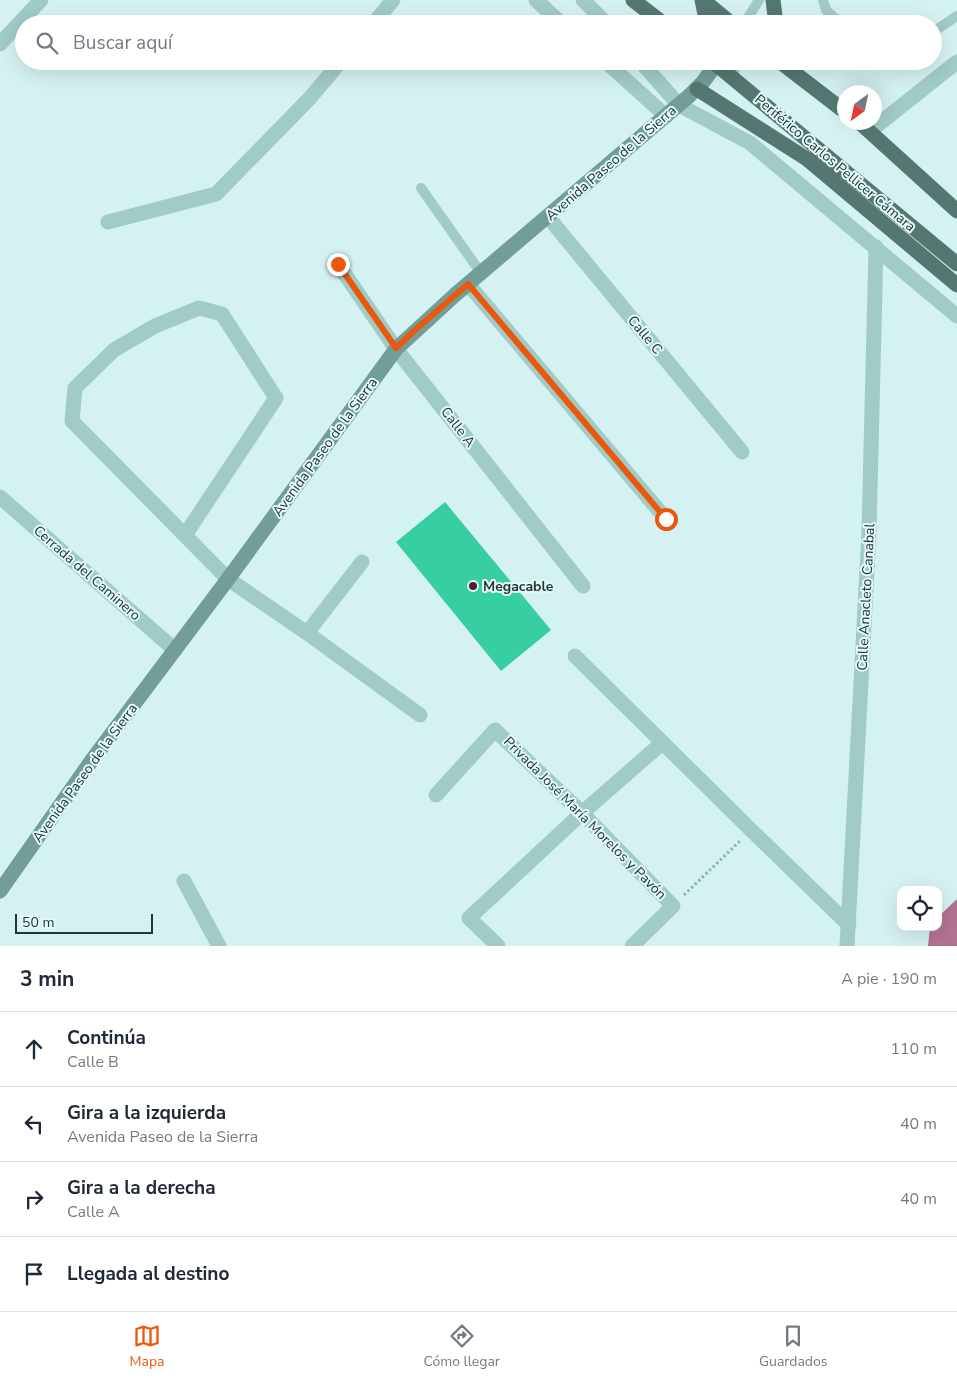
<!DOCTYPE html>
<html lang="es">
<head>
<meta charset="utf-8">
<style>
  :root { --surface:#fff; --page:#f6f6f7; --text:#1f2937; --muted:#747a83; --line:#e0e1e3; --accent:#ea580c }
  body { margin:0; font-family:"Nunito Sans",sans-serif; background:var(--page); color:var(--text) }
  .controls { position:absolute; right:15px; bottom:15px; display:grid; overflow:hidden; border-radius:10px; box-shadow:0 5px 20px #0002 }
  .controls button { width:45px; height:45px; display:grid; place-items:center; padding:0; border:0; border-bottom:1px solid var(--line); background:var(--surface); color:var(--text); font:25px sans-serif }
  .compass { position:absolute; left:837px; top:85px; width:45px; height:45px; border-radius:50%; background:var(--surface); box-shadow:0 5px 20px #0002; rotate:213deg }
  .scale { position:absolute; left:15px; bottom:12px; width:138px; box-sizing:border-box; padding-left:5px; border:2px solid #243431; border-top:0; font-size:14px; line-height:18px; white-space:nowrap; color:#243431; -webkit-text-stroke:4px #e2fafa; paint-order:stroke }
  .stop { position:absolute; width:15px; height:15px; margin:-11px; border:4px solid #ea580c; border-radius:50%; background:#fff }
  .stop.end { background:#ea580c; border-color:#fff; box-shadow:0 1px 5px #0008 }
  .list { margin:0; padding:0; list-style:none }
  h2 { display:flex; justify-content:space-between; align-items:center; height:65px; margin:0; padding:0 20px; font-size:21px }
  h2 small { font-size:16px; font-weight:400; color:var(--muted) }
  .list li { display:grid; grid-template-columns:32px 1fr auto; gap:15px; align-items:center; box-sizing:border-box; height:75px; padding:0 20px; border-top:1px solid var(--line) }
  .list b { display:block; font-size:19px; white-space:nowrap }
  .list p { margin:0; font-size:16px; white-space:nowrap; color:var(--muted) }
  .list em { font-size:16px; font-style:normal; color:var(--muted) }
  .icon { flex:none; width:28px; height:28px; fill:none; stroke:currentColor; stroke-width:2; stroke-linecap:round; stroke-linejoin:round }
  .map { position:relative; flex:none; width:957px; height:946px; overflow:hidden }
  .search { position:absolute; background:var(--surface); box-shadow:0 5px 20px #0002; left:15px; right:15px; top:15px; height:55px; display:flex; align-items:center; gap:12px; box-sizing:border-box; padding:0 18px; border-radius:28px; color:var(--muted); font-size:19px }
  .sheet { height:365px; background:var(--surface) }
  nav { display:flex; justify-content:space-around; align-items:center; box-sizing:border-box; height:70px; border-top:1px solid var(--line); background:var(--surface); font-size:14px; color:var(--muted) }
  nav a { display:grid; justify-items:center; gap:2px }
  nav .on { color:var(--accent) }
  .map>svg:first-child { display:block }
  .water { fill:#b17391 }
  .building { fill:#37cfa2 }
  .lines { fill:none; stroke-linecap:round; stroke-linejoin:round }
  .path { stroke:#8bb6b2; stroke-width:3; stroke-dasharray:2.5 2.5; stroke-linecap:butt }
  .lane { stroke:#a1cbc7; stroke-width:10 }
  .street { stroke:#a1cbc7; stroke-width:15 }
  .secondary { stroke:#729e97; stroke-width:15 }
  .primary { stroke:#547871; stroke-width:15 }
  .route { stroke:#ea580c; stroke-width:6 }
  .poi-dot { fill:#581836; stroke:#e2fafa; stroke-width:2 }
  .labels { text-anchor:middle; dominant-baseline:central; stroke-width:4; stroke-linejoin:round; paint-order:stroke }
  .street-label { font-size:14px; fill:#243431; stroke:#e2fafa }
  .poi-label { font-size:14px; font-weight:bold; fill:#243431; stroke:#e2fafa; text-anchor:start }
</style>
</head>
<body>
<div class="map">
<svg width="957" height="946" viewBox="0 0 957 946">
  <rect width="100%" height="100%" fill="#d5f2f2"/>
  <path class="water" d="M957 899V946H928L930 927H938V917Z"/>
  <path class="building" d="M445 502 551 630 501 671 396 542Z"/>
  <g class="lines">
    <path class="path" d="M684 895 741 840"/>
    <path class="lane" d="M823 0 826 10 841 24
      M744 24 759 0
      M933 32 957 16
      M733 78 736 61
      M421 188 481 273"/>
    <path class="street" d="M536 0 562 24
      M583 0 607 24
      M373 24 393 0
      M0 44 41 0
      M605 61 666 116
      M640 61 679 105 750 143 957 316
      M870 131 957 62
      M548 217 742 452
      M108 222 216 194 310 98 341 61
      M338 264 396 349 583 586
      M468 284 666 519
      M0 497 175 650
      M185 535 276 398 222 314 199 308 155 326 114 350 75 388 72 421 228 579 307 633 420 715
      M307 633 362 562
      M575 656 751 830 849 925
      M436 795 495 730 582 813 673 906 632 946
      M184 881 219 946
      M498 946 469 918 582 813 662 743
      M847 946 869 532 876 247"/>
    <path class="secondary" d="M0 891 92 760 228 579 396 349 456 294 689 96 703 82 716 64"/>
    <path class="primary" d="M633 0 664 24
      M702 0 707 24
      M703 0 732 24
      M773 0 776 24
      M712 61 957 264
      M779 61 844 111
      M697 89 807 159 957 285
      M859 122 957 211"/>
  </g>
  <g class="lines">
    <path class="route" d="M338 264 396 348 415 330 468 284 666 519"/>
  </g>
  <circle class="poi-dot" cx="473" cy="586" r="5"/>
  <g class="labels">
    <g class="street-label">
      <text transform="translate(611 163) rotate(-41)">Avenida Paseo de la Sierra</text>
      <text transform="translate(835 163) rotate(40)">Periférico Carlos Pellicer Cámara</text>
      <text transform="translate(645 335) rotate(50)">Calle C</text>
      <text transform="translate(458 427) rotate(52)">Calle A</text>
      <text transform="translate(325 447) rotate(-54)">Avenida Paseo de la Sierra</text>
      <text transform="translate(87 573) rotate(41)">Cerrada del Caminero</text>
      <text transform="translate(866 597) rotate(-87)">Calle Anacleto Canabal</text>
      <text transform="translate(85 773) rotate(-54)">Avenida Paseo de la Sierra</text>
      <text transform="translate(585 818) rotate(45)">Privada José María Morelos y Pavón</text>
    </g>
    <g class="poi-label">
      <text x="483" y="586">Megacable</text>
    </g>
  </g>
</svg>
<div class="controls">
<button><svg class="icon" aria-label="locate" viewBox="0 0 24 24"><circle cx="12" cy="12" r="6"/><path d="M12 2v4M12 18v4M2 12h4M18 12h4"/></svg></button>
</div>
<svg class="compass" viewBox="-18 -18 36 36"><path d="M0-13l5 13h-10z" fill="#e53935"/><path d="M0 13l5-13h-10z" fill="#747a83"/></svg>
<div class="scale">50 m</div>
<div class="stop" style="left:666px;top:519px"></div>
<div class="stop end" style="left:338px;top:264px"></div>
<div class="search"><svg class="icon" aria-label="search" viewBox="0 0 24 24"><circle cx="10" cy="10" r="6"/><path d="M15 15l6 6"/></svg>Buscar aquí</div>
</div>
<section class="sheet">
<h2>3 min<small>A pie · 190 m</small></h2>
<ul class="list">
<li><svg class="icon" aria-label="ahead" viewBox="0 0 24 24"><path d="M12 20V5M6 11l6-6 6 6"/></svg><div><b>Continúa</b><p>Calle B</p></div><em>110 m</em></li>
<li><svg class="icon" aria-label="left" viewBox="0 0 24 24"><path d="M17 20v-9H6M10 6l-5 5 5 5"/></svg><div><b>Gira a la izquierda</b><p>Avenida Paseo de la Sierra</p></div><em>40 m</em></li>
<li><svg class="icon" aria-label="right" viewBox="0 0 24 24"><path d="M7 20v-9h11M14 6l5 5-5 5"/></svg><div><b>Gira a la derecha</b><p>Calle A</p></div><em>40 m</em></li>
<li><svg class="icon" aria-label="arrive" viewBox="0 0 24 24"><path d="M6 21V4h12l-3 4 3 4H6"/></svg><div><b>Llegada al destino</b></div></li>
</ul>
</section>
<nav>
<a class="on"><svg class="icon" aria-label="map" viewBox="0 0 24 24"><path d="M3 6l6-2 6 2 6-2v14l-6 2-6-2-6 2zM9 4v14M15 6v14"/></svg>Mapa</a>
<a><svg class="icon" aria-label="directions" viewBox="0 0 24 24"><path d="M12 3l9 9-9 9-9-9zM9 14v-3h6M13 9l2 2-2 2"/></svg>Cómo llegar</a>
<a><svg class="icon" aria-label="saved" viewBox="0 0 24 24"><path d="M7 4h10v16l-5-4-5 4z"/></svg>Guardados</a>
</nav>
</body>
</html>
